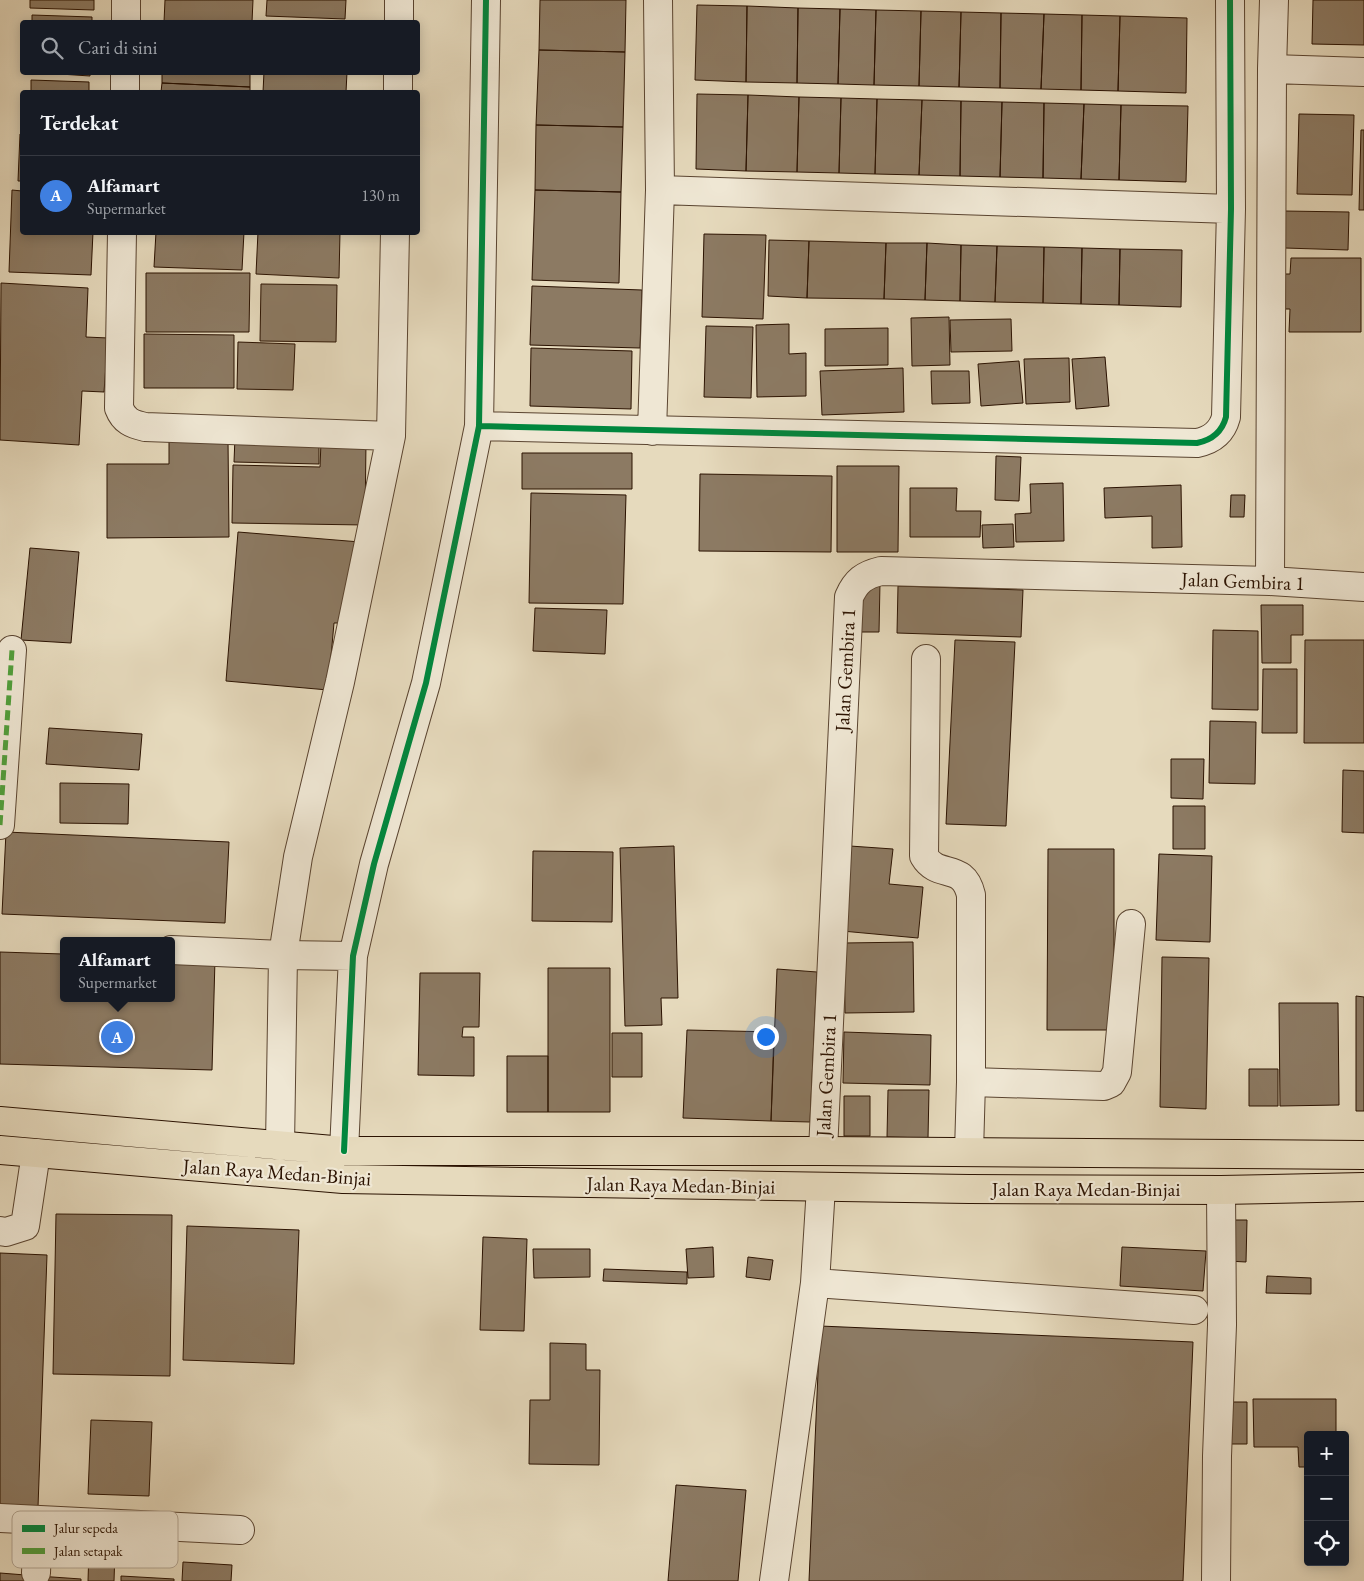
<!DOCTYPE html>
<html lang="id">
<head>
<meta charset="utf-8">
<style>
  :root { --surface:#171b24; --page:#242831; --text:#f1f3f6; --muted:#9ea1a6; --line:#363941; --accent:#c59692 }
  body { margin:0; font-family:"EB Garamond",serif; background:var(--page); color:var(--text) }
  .controls { position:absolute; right:15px; bottom:15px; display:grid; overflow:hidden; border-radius:5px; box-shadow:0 2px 12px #0003 }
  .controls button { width:45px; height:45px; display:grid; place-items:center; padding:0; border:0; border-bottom:1px solid var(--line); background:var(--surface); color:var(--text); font:25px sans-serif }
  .you { position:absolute; left:765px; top:1036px; width:18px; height:18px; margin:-12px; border:4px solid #fff; border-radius:50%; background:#1a73e8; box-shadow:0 0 0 8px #1a73e833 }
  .badge { display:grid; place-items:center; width:32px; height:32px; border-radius:50%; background:var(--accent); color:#fff; font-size:16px; font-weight:700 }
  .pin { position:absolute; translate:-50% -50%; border:2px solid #fff; box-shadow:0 1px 5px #0006 }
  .popup { position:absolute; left:60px; top:937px; width:115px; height:65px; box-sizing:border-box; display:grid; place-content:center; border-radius:5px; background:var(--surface); filter:drop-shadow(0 1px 4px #0005); font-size:16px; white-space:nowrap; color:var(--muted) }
  .popup b { font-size:19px; color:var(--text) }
  .popup::after { content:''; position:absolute; left:50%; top:100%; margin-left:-10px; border:10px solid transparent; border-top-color:var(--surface) }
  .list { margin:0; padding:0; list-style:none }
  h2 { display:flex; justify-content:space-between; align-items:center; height:65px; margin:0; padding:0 20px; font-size:21px }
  h2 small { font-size:16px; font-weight:400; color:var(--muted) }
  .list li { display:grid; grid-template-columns:32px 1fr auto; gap:15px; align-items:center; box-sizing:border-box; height:80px; padding:0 20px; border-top:1px solid var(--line) }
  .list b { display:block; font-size:19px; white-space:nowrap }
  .list p { margin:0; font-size:16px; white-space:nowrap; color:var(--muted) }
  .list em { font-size:16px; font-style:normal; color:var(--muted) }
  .icon { flex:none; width:28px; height:28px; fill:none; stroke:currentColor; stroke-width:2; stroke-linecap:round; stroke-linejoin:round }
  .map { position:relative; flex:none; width:1364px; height:1581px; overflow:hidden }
  .search { position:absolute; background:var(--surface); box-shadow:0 2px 12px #0003; left:20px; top:20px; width:400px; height:55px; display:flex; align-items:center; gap:12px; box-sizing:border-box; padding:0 18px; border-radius:5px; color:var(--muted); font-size:19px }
  .panel { position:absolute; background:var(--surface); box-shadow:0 2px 12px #0003; left:20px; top:90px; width:400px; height:145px; border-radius:5px }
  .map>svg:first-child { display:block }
  .building { fill:#8c7a63; stroke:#2b1201 }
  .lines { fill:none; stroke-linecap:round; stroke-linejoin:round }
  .minor-casing { stroke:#5a4430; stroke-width:30 }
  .highway-casing { stroke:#2b1201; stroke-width:30 }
  .minor { stroke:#efe7d4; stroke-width:28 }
  .highway { stroke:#e6dabd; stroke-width:28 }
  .quiet { stroke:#51a03c; stroke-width:5; stroke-dasharray:10 5; stroke-linecap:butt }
  .cycleway-casing { stroke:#efe7d4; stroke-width:9 }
  .cycleway { stroke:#00873e; stroke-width:6 }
  .labels { text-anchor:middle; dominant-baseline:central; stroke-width:4.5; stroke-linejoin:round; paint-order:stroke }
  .street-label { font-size:20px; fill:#2b1201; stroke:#efe7d4 }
  .key { fill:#efe7d4; stroke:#b4a795; stroke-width:1 }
  .key-label { font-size:14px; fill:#2b1201 }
</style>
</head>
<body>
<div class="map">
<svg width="1364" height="1581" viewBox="0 0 1364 1581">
  <rect width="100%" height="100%" fill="#e6dabd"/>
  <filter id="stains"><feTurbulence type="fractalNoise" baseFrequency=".004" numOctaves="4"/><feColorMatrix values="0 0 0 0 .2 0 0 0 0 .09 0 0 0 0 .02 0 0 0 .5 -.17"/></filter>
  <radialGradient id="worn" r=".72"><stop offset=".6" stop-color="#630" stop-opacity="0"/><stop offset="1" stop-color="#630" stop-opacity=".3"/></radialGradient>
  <path class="building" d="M30 0H94V10L30 8Z
    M165 0H253L252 22H164Z
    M267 0H346L345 19 266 16Z
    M540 0H626L625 52 539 50Z
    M1313 0H1364V45L1312 44Z
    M697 5 747 6 746 82 695 80Z
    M747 6 798 8 797 83 746 82Z
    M798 8 840 9 838 84 797 83Z
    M840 9 876 10 874 85 838 84Z
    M876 10 921 11 919 86 874 85Z
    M921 11 961 12 959 87 919 86Z
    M961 12 1001 13 1000 88 959 87Z
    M1001 13 1044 14 1041 89 1000 88Z
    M1044 14 1082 15 1081 90 1041 89Z
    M32 15 92 17V22H32Z
    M1082 15 1120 16 1118 91 1081 90Z
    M1120 16 1187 18 1186 93 1118 91Z
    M539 50 625 52 623 127 536 125Z
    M30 72H90V76Z
    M162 72H250V87L162 83Z
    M264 72H347L346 92H263Z
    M31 80 89 82V92H31Z
    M162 83 250 87V92H161Z
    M697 94 748 95 746 171 696 169Z
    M748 95 799 97 797 172 746 171Z
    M799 97 841 98 839 173 797 172Z
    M841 98 877 99 875 174 839 173Z
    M877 99 922 100 919 175 875 174Z
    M922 100 961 101 960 176 919 175Z
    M961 101 1002 102 1000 177 960 176Z
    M1002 102 1044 103 1043 178 1000 177Z
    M1044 103 1084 104 1081 179 1043 178Z
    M1084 104 1121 105 1119 180 1081 179Z
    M1121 105 1188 106 1186 182 1119 180Z
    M1299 114 1354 115 1352 195 1297 194Z
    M536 125 623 127 621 192 535 190Z
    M1361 130H1364V210H1359Z
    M20 134H22V181H18Z
    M12 190 22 191V232H93L91 275 9 272Z
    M535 190 621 192 619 283 532 280Z
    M1285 211 1349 212 1348 250 1285 248Z
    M156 232H244L242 270 154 267Z
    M258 232H340L339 278 256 274Z
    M704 234 766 235 763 319 702 317Z
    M769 240 809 241 807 298 768 296Z
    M809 241 886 243 884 299 807 298Z
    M886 243H927L925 300 884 299Z
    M927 243 961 245 960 301 925 300Z
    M961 245 997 246 995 302 960 301Z
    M997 246 1044 247 1043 303 995 302Z
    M1044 247 1082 248 1081 304 1043 303Z
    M1082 248 1120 249 1119 305 1081 304Z
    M1120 249 1182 250 1181 307 1119 305Z
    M1291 258H1361V332H1289L1290 309H1281V274H1290Z
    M146 273H250L249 332H146Z
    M1 283 88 288 86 337 108 338 104 392 82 391 79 445 0 440Z
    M261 284 337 285 336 342 260 341Z
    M532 286 642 290 640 348 530 345Z
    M949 317 950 365 912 366 911 318Z
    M1011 319 1012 351 951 352 950 320Z
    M789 324V354L806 353V396L757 397 756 325Z
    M706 326 753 327 751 398 704 397Z
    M888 328V365L825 366V329Z
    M144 334 234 335V388H144Z
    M238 342 295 344 293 390 237 389Z
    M531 348 632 351 631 409 530 406Z
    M1105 357 1109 406 1076 409 1072 359Z
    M1069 358 1070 402 1026 404 1024 359Z
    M1019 361 1023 403 981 406 978 364Z
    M903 368 904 412 822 415 820 371Z
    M931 371H969L970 403 932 404Z
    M235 437 319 440V464L234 462Z
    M169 440H228L229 537 107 538V464H169Z
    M321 442H366L365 525 232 523 233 465 320 467Z
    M522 453H632V489H522Z
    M996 456 1021 457 1019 501 995 500Z
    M837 466H899L898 552H837Z
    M700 474 832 476 831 552 699 551Z
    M1063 483 1064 541 1016 542 1015 514 1031 513 1030 484Z
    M1181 485 1182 547 1152 548V516L1105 518 1104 488Z
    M910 488H957L956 511H981L980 537H910Z
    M531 493 626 495 623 604 529 603Z
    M1231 495H1245L1244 517H1230Z
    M1013 524 1014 547 983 548 982 525Z
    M238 532 360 542 344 623H334L328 690 226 681Z
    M30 548 79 552 71 643 21 640Z
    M862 583H880L879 632H860Z
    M898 586 1023 590 1021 637 897 633Z
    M1261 605H1303V635H1291V663H1262Z
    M535 608 607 610 605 654 533 651Z
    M1213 630 1258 631V710L1212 709Z
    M955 640 1015 642 1006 826 946 824Z
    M1305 640H1364V743H1304Z
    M1263 669H1297V733H1262Z
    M1210 721 1256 722 1255 784 1209 783Z
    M49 728 142 734 139 770 46 764Z
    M1171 759H1204L1203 799 1171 798Z
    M1343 770 1364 771V833L1342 832Z
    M60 783 129 784 128 824 60 823Z
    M1173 806H1205V849H1173Z
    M6 832 229 842 225 923 2 914Z
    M674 846 678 998H661L662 1025 625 1026 620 848Z
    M850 846 893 849 889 884 923 887 918 938 842 931Z
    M1048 849H1114V1030H1047Z
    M533 851 613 852 612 922 532 921Z
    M1159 854 1212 856 1210 942 1156 940Z
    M913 942 914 1012 845 1013 844 943Z
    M0 952 63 954V998H171V958L215 959 212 1070 0 1064Z
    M1162 957 1209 958 1206 1109 1160 1107Z
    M548 968H610V1112H548Z
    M777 969 817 972 810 1122 771 1121Z
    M420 973H480L479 1027H463L462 1037H474V1076L418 1075Z
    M1356 996 1364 997V1111H1356Z
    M1279 1003H1338L1339 1105 1280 1106Z
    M687 1030 774 1032 771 1121 683 1118Z
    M844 1032 931 1035 930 1085 843 1083Z
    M612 1033H642V1077H612Z
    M507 1056H548V1112H507Z
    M1249 1069H1278V1106H1249Z
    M888 1090H929L928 1138 887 1137Z
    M844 1096H870V1136H844Z
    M56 1214 172 1215 170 1376 53 1374Z
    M1227 1220H1247L1246 1262 1227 1261Z
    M187 1226 299 1230 294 1364 183 1360Z
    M483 1237 527 1239 524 1331 480 1330Z
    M713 1247 714 1277 688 1278 686 1249Z
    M1122 1247 1206 1251 1203 1291 1120 1286Z
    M533 1249H590V1277L534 1278Z
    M0 1253 47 1255 38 1507 0 1506Z
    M748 1257 773 1260 770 1280 746 1277Z
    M604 1269 687 1272V1284L603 1281Z
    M1267 1276 1311 1278V1294L1266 1293Z
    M820 1326 1193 1342 1183 1581H809Z
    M550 1343 586 1344V1370H600L599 1465 529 1464 530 1400H550Z
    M1253 1399H1336V1435H1308V1467H1299L1298 1447H1254Z
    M1221 1402H1247V1444H1221Z
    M91 1420 152 1422 149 1496 88 1494Z
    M676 1485 746 1490 738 1581H668Z
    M89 1549 115 1551 114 1581H88Z
    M183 1562 232 1565 231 1581H182Z
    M0 1573 38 1576V1581H0Z
    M38 1576 81 1579V1581H38Z
    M121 1576 174 1579V1581H121Z"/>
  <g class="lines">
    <defs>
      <path id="minor" d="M126 22V0
        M399 22V0
        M1272 69 1364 72
        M125 92V72
        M398 92V72
        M660 190 1231 209
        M122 232 119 408C124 421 132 424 145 427L391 436
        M479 426 1197 443C1212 440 1222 432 1226 417L1231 209 1230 0
        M652 431 660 190 658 0
        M1270 581 1272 69 1274 0
        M926 659 924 856C938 880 963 861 971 895V1082L969 1152
        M0 825 12 650
        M171 950 283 955 353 956
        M971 1082 1104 1086 1111 1083 1117 1072 1131 924
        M280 1146 283 955 298 857 340 682 391 436 395 232
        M344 1151 353 956 374 864 426 683 479 426 486 0
        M823 1151 849 597C856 581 864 575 881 571L1270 581 1364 587
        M0 1231 6 1232 25 1226 36 1153
        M815 1283 1194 1310
        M0 1518 240 1530
        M36 1573 38 1520
        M774 1581 815 1283 821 1187
        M1216 1581 1217 1456 1222 1325 1221 1190"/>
      <path id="highway" d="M0 1121 344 1151H823L1364 1155
        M0 1150 343 1179 969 1189 1221 1190 1364 1187"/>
    </defs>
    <use href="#minor" class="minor-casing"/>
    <use href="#highway" class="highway-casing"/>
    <use href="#minor" class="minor"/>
    <use href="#highway" class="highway"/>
    <path class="quiet" d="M0 825 12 650"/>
    <defs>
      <path id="cycleway" d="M479 426 1197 443C1212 440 1222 432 1226 417L1231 209 1230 0
        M344 1151 353 956 374 864 426 683 479 426 486 0"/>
    </defs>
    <use href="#cycleway" class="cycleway-casing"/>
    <use href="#cycleway" class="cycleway"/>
  </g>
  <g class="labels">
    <g class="street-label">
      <text transform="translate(1243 581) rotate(2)">Jalan Gembira 1</text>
      <text transform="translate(845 670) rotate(-87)">Jalan Gembira 1</text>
      <text transform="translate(826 1075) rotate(-87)">Jalan Gembira 1</text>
      <text transform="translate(277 1172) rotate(4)">Jalan Raya Medan-Binjai</text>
      <text transform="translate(681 1185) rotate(1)">Jalan Raya Medan-Binjai</text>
      <text x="1086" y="1189">Jalan Raya Medan-Binjai</text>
    </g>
  </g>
  <rect x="12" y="1511" width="166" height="57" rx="8" class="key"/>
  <rect x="22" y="1525" width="23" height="7" fill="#00873e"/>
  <rect x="22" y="1548" width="23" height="6" fill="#51a03c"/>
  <g class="key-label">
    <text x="54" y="1533">Jalur sepeda</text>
    <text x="54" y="1556">Jalan setapak</text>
  </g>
  <rect width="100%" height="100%" filter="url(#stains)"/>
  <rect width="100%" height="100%" fill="url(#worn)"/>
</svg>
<div class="controls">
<button>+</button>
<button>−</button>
<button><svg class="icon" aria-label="locate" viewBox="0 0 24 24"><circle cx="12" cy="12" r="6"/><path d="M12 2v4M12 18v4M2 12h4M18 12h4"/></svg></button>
</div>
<div class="you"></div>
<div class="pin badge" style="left:117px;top:1037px;background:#3f7fe0">A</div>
<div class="popup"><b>Alfamart</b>Supermarket</div>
<div class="search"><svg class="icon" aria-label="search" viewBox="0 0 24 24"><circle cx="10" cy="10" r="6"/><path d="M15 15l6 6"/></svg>Cari di sini</div>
<section class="panel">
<h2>Terdekat<small></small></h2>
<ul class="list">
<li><span class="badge" style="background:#3f7fe0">A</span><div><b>Alfamart</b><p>Supermarket</p></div><em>130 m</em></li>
</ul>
</section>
</div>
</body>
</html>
